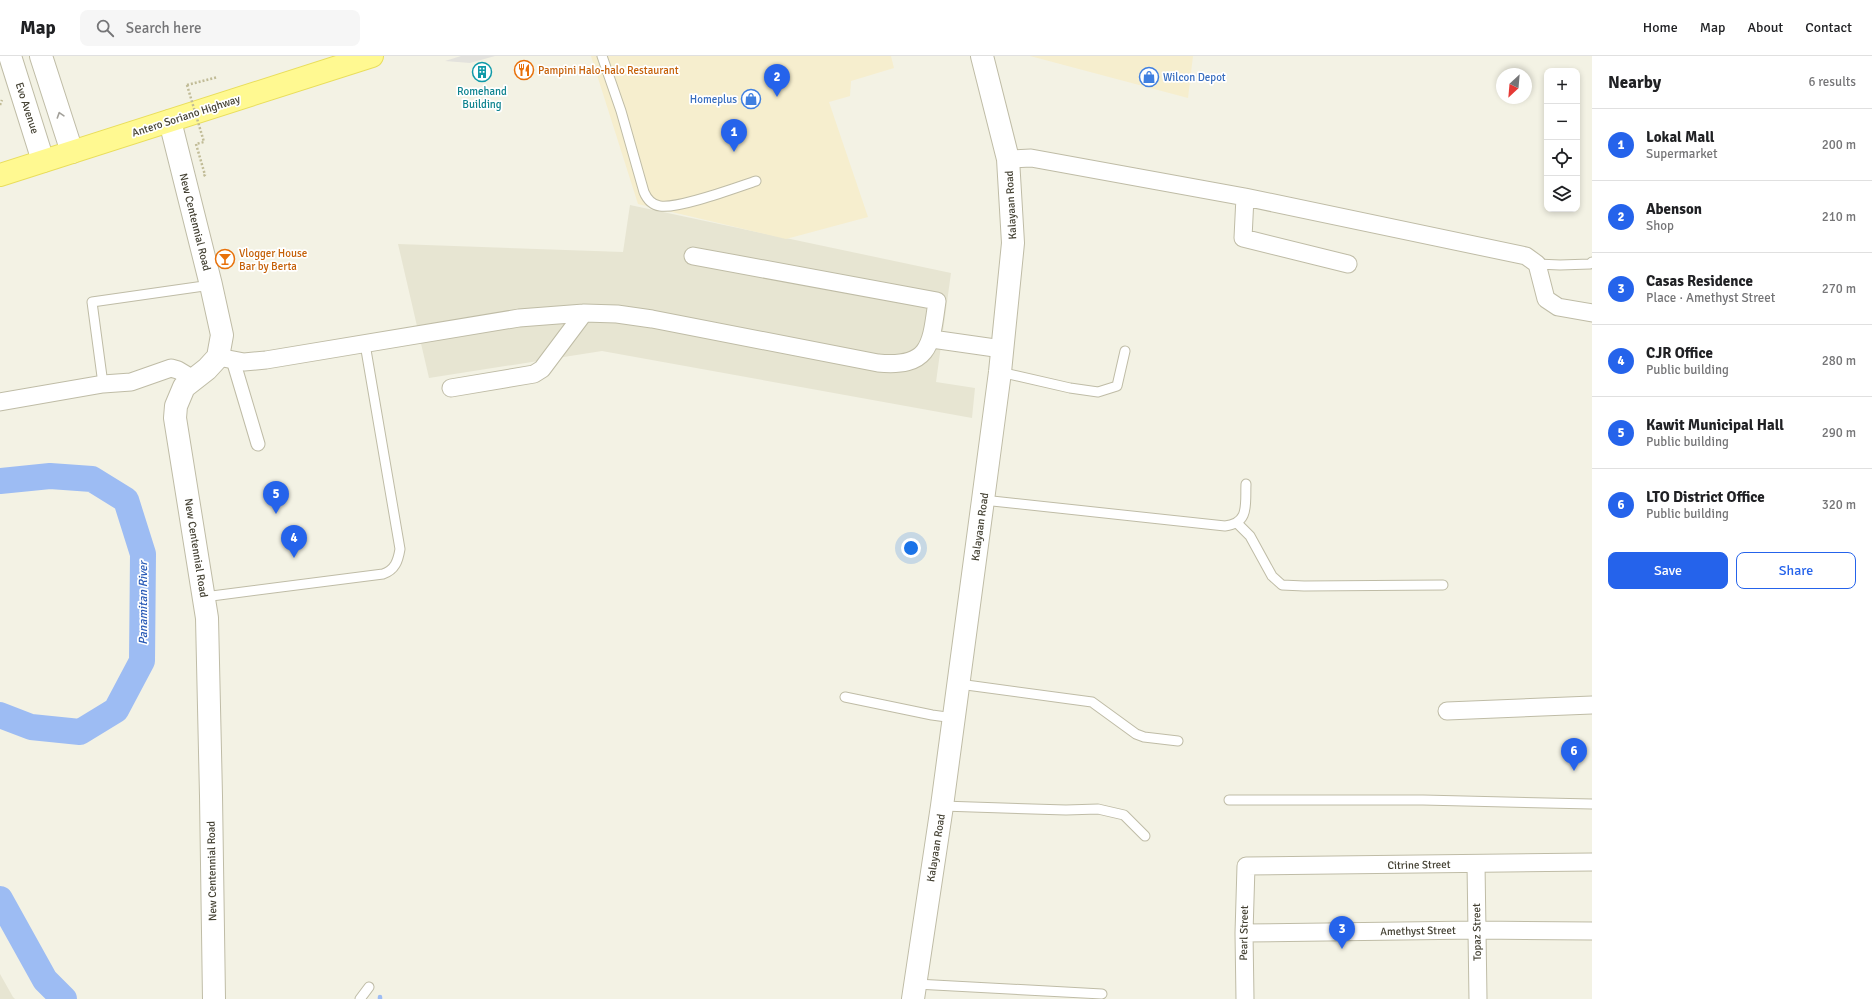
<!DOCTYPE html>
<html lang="en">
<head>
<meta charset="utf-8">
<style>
  :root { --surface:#fff; --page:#f6f6f6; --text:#202124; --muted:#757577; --line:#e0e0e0; --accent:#2563eb }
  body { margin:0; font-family:Signika,sans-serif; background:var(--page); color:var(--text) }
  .controls { position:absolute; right:12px; top:12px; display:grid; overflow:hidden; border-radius:8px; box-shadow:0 2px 6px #0003 }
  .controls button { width:36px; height:36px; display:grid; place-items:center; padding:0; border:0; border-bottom:1px solid var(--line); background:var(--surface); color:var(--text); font:20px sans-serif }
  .compass { position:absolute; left:1496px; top:12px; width:36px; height:36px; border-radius:50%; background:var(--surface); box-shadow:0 2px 6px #0003; rotate:206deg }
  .you { position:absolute; left:911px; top:492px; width:14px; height:14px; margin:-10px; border:3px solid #fff; border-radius:50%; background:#1a73e8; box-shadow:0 0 0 6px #1a73e833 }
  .badge { display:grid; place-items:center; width:26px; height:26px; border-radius:50%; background:var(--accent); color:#fff; font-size:13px; font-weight:700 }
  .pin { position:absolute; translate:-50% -33px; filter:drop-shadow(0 1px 2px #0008) }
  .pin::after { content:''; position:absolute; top:21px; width:14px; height:12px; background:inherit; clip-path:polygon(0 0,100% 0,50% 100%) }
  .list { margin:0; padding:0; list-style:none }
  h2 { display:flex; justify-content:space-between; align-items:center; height:52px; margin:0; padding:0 16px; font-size:17px }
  h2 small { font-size:13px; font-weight:400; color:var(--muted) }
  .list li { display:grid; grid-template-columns:26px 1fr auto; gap:12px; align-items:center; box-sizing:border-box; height:72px; padding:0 16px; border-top:1px solid var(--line) }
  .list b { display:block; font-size:15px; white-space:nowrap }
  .list p { margin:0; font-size:13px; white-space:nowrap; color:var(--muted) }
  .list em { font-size:13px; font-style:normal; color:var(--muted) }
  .actions { display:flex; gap:8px; padding:12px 16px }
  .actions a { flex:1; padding:9px 0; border:1px solid var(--accent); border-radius:8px; text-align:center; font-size:14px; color:var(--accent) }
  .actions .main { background:var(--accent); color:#fff }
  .icon { flex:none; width:22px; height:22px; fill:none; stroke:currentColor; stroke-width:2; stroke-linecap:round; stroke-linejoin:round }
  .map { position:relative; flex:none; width:1592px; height:943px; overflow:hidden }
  header { display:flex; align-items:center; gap:24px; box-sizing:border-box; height:56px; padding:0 20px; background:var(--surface); border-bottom:1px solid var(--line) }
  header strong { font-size:19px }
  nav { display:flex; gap:22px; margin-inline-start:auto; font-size:14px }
  .search { width:280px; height:36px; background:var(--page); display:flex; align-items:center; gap:10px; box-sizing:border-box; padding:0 14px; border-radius:8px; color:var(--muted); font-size:15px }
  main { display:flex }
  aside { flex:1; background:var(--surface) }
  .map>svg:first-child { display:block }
  .residential { fill:#e7e5d2 }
  .commercial { fill:#f6eece }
  .parking { fill:#e3e2dd }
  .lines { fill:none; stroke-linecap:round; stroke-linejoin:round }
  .stream { stroke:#9dbcf3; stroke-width:4.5 }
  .river { stroke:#9dbcf3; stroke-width:26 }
  .service-casing { stroke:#bfbca6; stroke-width:11 }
  .pedestrian-casing { stroke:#bfbca6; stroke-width:15 }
  .minor-casing { stroke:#bfbca6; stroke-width:19 }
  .tertiary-casing { stroke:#bfbca6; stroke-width:24 }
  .primary-casing { stroke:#e9de5c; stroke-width:24 }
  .path { stroke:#c1bc97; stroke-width:2.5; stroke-dasharray:2 2; stroke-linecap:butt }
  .service { stroke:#fff; stroke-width:9 }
  .pedestrian { stroke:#fff; stroke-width:13 }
  .minor { stroke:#fff; stroke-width:17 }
  .tertiary { stroke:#fff; stroke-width:22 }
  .primary { stroke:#fff991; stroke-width:22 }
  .path-bridge { stroke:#c1bc97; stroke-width:2.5; stroke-dasharray:2 2; stroke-linecap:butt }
  .oneway { stroke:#a2a09a }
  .labels { text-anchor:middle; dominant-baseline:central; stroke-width:3.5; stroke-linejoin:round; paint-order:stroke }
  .food-label { font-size:11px; fill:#c56008; stroke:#fff; text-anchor:start }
  .shop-label { font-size:11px; fill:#366cbe; stroke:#fff; text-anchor:start }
  .culture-label { font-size:11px; fill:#0d838f; stroke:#fff }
  .street-label { font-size:11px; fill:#454234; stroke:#fff }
  .water-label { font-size:12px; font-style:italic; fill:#285ab6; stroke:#fff }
</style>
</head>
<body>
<header>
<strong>Map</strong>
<div class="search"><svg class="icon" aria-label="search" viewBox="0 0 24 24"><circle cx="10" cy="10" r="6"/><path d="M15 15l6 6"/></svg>Search here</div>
<nav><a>Home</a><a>Map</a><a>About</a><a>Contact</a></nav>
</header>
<main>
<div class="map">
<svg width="1592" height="943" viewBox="0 0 1592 943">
  <rect width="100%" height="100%" fill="#f3f2e4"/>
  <path class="residential" d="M630 149 951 217 936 326 975 332 972 362 602 295 429 322 398 188 623 196Z
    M0 918 13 941 15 943H0Z"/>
  <path class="commercial" d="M591 0H891L894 12 851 25 850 40 829 46 868 161 786 183 638 148Z
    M1030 0H1193L1188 42Z"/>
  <path class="parking" d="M461 0H495L470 7 445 5Z"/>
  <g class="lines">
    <path class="stream" d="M380 943V941"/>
    <path class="river" d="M0 425 50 420 92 423 126 444 143 498 142 605 116 654 80 676 31 671 0 659
      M0 843 45 924 64 943"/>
    <defs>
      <path id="service" d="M602 0 621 55 644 136C647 143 652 149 660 150 679 153 735 132 756 125
        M1537 208 1560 209 1590 208 1592 206
        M1000 316 1070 332 1098 336 1117 330 1125 295
        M103 328 92 246 211 229
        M983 444 1225 470C1250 467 1245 448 1246 428
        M1237 467 1250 480 1272 520 1282 529 1304 530 1443 529
        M204 541 383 518C395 514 398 505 400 493L365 288
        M959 628 1092 646 1136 678 1144 681 1178 685
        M845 641 932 659 954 662
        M1229 744H1423L1592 748
        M942 750 1066 754 1098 753 1124 759 1145 780
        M916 928 1102 938
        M360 943 369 931"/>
      <path id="pedestrian" d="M233 304 258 388"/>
      <path id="minor" d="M1008 103 1031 102 1245 141 1526 200 1537 208 1546 243 1558 251 1592 257
        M1245 141 1243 182 1348 208
        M932 283 1002 293
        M218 301 244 306 266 304 519 262 584 257 617 258 652 263 878 307C931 312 931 288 937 245L693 200
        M451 332 534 318 542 313 584 257
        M0 346 103 328 131 326 171 312 178 314 193 323
        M1447 655 1592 649
        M1476 808 1478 943
        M1244 877 1476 874 1592 875
        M1245 943 1244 877 1246 810 1592 806"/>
      <path id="tertiary" d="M10 0 43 105
        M41 0 72 96
        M170 65 211 229 222 279 218 301 207 313 184 331 176 350 175 362 207 562 211 740 214 943
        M913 943 942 750 983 444 1000 316 1013 187 1008 103 982 0"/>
      <path id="primary" d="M0 119 372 0"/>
    </defs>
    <use href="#service" class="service-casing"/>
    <use href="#pedestrian" class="pedestrian-casing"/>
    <use href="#minor" class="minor-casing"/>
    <use href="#tertiary" class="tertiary-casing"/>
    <use href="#primary" class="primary-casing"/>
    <path class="path" d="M187 29 218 21
      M0 49 2 44
      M196 88 205 119 203 120"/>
    <use href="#service" class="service"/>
    <use href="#pedestrian" class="pedestrian"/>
    <use href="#minor" class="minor"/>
    <use href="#tertiary" class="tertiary"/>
    <use href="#primary" class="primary"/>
    <path class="path-bridge" d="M187 29 204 86 196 88"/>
  </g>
  <defs><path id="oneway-chevron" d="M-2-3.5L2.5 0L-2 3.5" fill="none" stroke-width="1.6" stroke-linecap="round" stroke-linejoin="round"/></defs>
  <use class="oneway" href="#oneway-chevron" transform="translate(60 59) rotate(-108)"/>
  <defs>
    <symbol id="restaurant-ring" viewBox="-11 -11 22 22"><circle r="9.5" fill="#fff" stroke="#e8710a" stroke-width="1.5"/><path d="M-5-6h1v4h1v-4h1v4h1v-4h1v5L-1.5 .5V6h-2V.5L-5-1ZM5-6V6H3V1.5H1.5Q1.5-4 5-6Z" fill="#e8710a"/></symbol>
    <symbol id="building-ring" viewBox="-11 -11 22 22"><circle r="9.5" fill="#fff" stroke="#0f9aa8" stroke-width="1.5"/><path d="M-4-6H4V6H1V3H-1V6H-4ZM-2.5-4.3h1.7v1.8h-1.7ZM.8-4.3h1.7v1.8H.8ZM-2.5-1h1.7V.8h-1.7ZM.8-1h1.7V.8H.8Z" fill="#0f9aa8"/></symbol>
    <symbol id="shop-ring" viewBox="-11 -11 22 22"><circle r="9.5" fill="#fff" stroke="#3f7fe0" stroke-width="1.5"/><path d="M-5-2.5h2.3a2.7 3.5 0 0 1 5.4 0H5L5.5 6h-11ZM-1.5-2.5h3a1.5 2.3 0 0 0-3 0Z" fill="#3f7fe0"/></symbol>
    <symbol id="bar-ring" viewBox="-11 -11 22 22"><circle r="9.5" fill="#fff" stroke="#e8710a" stroke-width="1.5"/><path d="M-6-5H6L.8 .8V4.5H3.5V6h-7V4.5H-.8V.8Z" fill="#e8710a"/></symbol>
  </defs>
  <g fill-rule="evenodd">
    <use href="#restaurant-ring" x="513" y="3" width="22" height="22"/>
    <use href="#building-ring" x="471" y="5" width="22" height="22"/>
    <use href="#shop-ring" x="1138" y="10" width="22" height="22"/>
    <use href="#shop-ring" x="740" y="32" width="22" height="22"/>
    <use href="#bar-ring" x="214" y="192" width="22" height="22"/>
  </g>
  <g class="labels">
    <g class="food-label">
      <text x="538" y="14">Pampini Halo-halo Restaurant</text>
      <text x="239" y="197">Vlogger House<tspan x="239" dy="13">Bar by Berta</tspan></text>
    </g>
    <g class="shop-label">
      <text x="1163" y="21">Wilcon Depot</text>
      <text x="737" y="43" text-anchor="end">Homeplus</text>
    </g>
    <g class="culture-label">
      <text x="482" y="35">Romehand<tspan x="482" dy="13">Building</tspan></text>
    </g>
    <g class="street-label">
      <text transform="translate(27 52) rotate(72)">Evo Avenue</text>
      <text transform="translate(186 60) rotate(-18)">Antero Soriano Highway</text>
      <text transform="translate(1011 149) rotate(-93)">Kalayaan Road</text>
      <text transform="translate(195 166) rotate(76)">New Centennial Road</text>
      <text transform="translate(980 471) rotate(-82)">Kalayaan Road</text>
      <text transform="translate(196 492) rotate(81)">New Centennial Road</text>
      <text transform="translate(936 792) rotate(-81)">Kalayaan Road</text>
      <text transform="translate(1419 809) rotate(-1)">Citrine Street</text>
      <text transform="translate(212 815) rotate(-91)">New Centennial Road</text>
      <text transform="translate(1418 875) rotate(-1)">Amethyst Street</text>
      <text transform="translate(1477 876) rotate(-91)">Topaz Street</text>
      <text transform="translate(1244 877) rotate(-89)">Pearl Street</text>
    </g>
    <g class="water-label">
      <text transform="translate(143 547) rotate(-90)">Panamitan River</text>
    </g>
  </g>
</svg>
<div class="controls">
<button>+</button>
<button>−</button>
<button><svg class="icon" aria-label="locate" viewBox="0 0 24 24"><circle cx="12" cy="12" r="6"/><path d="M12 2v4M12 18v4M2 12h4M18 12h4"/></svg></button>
<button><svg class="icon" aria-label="layers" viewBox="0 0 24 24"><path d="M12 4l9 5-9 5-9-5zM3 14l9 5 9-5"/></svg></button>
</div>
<svg class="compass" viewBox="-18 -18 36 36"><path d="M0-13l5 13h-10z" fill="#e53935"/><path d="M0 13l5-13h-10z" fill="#757577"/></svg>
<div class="you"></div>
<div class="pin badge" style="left:734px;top:96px">1</div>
<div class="pin badge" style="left:777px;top:41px">2</div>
<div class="pin badge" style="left:1342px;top:893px">3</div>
<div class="pin badge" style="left:294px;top:502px">4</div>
<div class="pin badge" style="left:276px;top:458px">5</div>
<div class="pin badge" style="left:1574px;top:715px">6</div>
</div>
<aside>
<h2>Nearby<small>6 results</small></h2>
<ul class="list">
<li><span class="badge">1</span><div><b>Lokal Mall</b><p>Supermarket</p></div><em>200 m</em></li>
<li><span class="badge">2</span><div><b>Abenson</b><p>Shop</p></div><em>210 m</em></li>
<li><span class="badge">3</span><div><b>Casas Residence</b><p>Place · Amethyst Street</p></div><em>270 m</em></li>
<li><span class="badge">4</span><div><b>CJR Office</b><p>Public building</p></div><em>280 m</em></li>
<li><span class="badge">5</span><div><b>Kawit Municipal Hall</b><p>Public building</p></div><em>290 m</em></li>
<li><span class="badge">6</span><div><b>LTO District Office</b><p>Public building</p></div><em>320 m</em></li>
</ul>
<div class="actions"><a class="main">Save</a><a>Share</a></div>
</aside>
</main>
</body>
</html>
